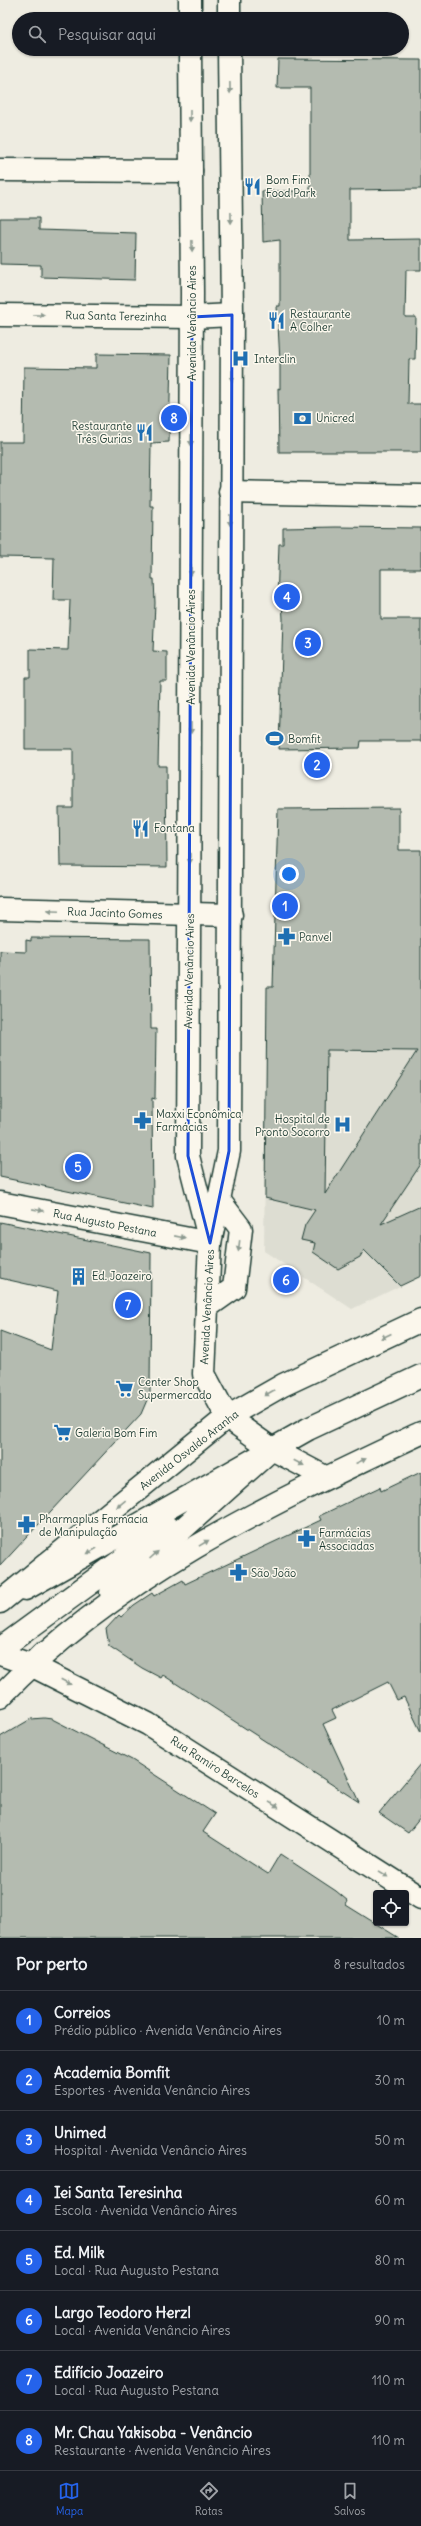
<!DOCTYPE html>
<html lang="pt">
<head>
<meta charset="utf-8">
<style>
  :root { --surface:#171b24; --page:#20242c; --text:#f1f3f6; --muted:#9ea1a6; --line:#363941; --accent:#2563eb }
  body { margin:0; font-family:Delius,sans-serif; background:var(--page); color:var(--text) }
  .controls { position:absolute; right:12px; bottom:12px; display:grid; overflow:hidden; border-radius:4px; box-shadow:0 1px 3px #0004 }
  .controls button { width:36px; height:36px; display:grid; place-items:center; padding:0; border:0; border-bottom:1px solid var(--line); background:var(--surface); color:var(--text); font:20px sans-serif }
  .you { position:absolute; left:289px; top:874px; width:14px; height:14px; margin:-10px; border:3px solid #fff; border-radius:50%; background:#1a73e8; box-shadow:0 0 0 6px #1a73e833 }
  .badge { display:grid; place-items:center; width:26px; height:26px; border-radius:50%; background:var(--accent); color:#fff; font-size:13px; font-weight:700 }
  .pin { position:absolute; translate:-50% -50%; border:2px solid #fff; box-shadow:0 1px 4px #0006 }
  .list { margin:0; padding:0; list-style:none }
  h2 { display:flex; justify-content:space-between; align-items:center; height:52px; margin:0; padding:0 16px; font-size:17px }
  h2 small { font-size:13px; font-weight:400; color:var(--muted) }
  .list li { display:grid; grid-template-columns:26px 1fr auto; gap:12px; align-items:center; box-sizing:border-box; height:60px; padding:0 16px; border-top:1px solid var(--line) }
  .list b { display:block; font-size:15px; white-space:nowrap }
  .list p { margin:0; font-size:13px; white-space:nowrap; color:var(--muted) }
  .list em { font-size:13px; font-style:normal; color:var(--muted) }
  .icon { flex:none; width:22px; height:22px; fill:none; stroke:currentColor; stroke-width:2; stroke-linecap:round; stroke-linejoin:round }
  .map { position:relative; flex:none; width:421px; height:1938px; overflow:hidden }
  .search { position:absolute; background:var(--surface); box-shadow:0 1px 3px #0004; left:12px; right:12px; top:12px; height:44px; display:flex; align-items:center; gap:10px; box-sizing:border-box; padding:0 14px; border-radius:22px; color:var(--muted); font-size:15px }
  .sheet { height:532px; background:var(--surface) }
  nav { display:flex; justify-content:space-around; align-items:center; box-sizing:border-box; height:56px; border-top:1px solid var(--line); background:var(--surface); font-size:11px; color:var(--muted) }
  nav a { display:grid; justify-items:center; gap:2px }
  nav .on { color:var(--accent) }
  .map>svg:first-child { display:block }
  .built { fill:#ddddd2 }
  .building { fill:#b4bbb0; stroke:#1f3d34; fill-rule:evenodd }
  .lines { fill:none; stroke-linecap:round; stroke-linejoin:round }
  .minor-casing { stroke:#1f3d34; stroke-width:25 }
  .major-casing { stroke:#1f3d34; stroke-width:25 }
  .minor { stroke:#fbf7ec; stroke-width:22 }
  .major { stroke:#fbf7ec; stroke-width:22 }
  .oneway { fill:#8d9a90 }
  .marked { fill:none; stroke:#1d4ed8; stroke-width:3; stroke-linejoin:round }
  .labels { text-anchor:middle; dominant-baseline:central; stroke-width:3; stroke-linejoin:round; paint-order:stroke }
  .poi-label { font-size:11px; fill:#1f3d34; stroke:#fbf7ec; text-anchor:start }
  .street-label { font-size:11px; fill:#1f3d34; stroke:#fbf7ec }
</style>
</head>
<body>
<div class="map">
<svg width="421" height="1938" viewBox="0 0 421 1938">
  <rect width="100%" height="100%" fill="#eeece1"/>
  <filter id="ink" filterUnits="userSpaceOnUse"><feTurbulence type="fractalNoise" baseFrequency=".025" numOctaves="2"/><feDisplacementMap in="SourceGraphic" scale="8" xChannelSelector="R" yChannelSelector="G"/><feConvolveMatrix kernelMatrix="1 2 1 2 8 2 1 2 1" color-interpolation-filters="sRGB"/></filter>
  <g filter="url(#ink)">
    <path class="built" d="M267 987 421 988V1276L352 1309 264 1251Z"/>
    <path class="building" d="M278 59 421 60V189L350 190V240L421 239V270H406L405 317H416L415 359H409L408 404H421V452H279L278 388 280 389V362L277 306H280V240L263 242 262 191H310V88H277Z
      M0 218H39V230L136 233 135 280 41 277V265L0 264Z
      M96 354 171 355 169 442 151 443 150 506H153L152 579H154L155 603 153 651 167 652V681H160L158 766H166L167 867 60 866 59 808H73V749H25V677H30V649L68 650 70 600H53L54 558 0 557V442H23L24 367 96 368Z
      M336 527 421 528V569H381V619H421V741H361L360 748 279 749 283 619 282 602H277L279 544H283V528Z
      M399 808V850H421V1164L381 1224 421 1206V1276L400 1286 364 1250 360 1257 338 1269 313 1252 315 1243 301 1240 305 1225 315 1210 265 1198 267 987H273L278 809ZM327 1050 417 1051 325 1194Z
      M31 938 150 939 151 1029H156L155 1099 152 1098 153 1209 0 1177V951L26 952V940L31 941Z
      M0 1222 151 1253 150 1393 141 1414 0 1566V1331L51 1350 58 1291 0 1278Z
      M421 1472V1732L404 1697 397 1700 388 1682 332 1710 336 1718 323 1724 359 1802 163 1675 161 1678 142 1668 109 1646 106 1629 119 1615 121 1617 134 1605 152 1593 154 1596 183 1580 185 1584 321 1520 319 1516 380 1487 381 1491Z
      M44 1718 52 1719 132 1760 215 1814 203 1832 268 1874 280 1854 336 1891 348 1901 346 1905 399 1938H0V1737L31 1719Z
      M421 1763V1817L408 1833 379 1813Z"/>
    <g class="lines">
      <defs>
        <path id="minor" d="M0 170 191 171
          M0 315 192 317 232 315
          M230 492 421 496
          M0 909 231 915
          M0 1203 210 1243
          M207 1307 234 1288 241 1229 219 1200
          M25 1589 308 1429 421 1376
          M111 1593 272 1449
          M0 1649 167 1527
          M42 1654 31 1665 148 1724 421 1898"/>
        <path id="major" d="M190 0V19
          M229 0V19
          M190 49 192 293 188 1156 209 1238
          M229 49 232 315 229 1151 210 1243 204 1374 227 1417 272 1449 325 1477
          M0 1602 227 1417 283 1385 421 1320
          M0 1654 31 1665
          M0 1697C115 1576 272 1503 421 1433"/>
      </defs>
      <use href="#minor" class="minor-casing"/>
      <use href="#major" class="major-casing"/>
      <use href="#minor" class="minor"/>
      <use href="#major" class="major"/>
    </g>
    <defs><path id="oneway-solid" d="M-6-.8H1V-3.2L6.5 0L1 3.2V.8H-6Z"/></defs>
    <g class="oneway">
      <use href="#oneway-solid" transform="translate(230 88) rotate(89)"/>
      <use href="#oneway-solid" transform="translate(190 116) rotate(90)"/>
      <use href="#oneway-solid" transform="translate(231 218) rotate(89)"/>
      <use href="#oneway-solid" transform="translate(192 246) rotate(89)"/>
      <use href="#oneway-solid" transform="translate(39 315) rotate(1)"/>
      <use href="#oneway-solid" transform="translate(232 376) rotate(91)"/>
      <use href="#oneway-solid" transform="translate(191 440) rotate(90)"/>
      <use href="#oneway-solid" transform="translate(230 520) rotate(90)"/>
      <use href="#oneway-solid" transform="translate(191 570) rotate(90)"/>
      <use href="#oneway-solid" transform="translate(191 728) rotate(90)"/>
      <use href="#oneway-solid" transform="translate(190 858) rotate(90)"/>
      <use href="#oneway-solid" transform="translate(53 911) rotate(-178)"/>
      <use href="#oneway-solid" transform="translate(38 1210) rotate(11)"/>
      <use href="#oneway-solid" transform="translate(180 1237) rotate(11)"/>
      <use href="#oneway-solid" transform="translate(239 1246) rotate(97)"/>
      <use href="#oneway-solid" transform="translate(386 1336) rotate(155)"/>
      <use href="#oneway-solid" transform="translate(269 1393) rotate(150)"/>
      <use href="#oneway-solid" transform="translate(361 1461) rotate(-25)"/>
      <use href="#oneway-solid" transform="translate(299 1463) rotate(27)"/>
      <use href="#oneway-solid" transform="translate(121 1504) rotate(141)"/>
      <use href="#oneway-solid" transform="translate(204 1543) rotate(-31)"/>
      <use href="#oneway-solid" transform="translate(92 1551) rotate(150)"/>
      <use href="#oneway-solid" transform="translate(154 1555) rotate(-42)"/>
      <use href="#oneway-solid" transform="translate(66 1682) rotate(27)"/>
      <use href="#oneway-solid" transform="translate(274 1805) rotate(32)"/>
      <use href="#oneway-solid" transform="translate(384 1874) rotate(32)"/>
    </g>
  </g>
  <path class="marked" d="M232 315 229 1151 210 1243 188 1156 192 317Z"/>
  <defs>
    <symbol id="restaurant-bare" viewBox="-9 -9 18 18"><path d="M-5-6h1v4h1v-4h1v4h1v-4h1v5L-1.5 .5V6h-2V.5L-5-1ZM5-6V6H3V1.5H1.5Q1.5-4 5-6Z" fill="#1f6fb2" stroke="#fbf7ec" stroke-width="2.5" paint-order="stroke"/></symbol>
    <symbol id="hospital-bare" viewBox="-9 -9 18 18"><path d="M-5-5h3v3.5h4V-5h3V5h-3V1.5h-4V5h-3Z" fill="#1f6fb2" stroke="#fbf7ec" stroke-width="2.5" paint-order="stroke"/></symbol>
    <symbol id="bank-bare" viewBox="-9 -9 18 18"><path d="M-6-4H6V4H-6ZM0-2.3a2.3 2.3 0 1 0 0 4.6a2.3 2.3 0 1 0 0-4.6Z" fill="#1f6fb2" stroke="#fbf7ec" stroke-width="2.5" paint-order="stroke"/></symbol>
    <symbol id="stadium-bare" viewBox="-9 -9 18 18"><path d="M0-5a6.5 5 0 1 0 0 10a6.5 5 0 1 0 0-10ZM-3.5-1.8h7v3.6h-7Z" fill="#1f6fb2" stroke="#fbf7ec" stroke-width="2.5" paint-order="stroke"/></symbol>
    <symbol id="pharmacy-bare" viewBox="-9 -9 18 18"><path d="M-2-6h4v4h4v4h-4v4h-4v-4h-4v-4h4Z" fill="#1f6fb2" stroke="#fbf7ec" stroke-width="2.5" paint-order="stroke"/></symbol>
    <symbol id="building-bare" viewBox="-9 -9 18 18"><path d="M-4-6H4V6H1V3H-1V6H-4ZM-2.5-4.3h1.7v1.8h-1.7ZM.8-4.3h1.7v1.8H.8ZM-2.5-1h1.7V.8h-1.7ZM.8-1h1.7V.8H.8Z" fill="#1f6fb2" stroke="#fbf7ec" stroke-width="2.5" paint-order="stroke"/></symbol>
    <symbol id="supermarket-bare" viewBox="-9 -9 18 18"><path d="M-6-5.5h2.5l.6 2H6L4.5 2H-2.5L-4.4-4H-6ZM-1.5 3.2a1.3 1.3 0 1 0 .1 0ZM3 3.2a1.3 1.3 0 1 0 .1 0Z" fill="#1f6fb2" stroke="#fbf7ec" stroke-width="2.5" paint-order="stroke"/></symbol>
  </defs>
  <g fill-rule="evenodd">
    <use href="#restaurant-bare" x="240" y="174" width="25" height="25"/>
    <use href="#restaurant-bare" x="264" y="308" width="25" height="25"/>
    <use href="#hospital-bare" x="228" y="346" width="25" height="25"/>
    <use href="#bank-bare" x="290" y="406" width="25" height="25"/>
    <use href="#restaurant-bare" x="132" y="420" width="25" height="25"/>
    <use href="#stadium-bare" x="262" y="726" width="25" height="25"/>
    <use href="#restaurant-bare" x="128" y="816" width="25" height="25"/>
    <use href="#pharmacy-bare" x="274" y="924" width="25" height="25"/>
    <use href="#pharmacy-bare" x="130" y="1108" width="25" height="25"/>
    <use href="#hospital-bare" x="330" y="1112" width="25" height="25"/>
    <use href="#building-bare" x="66" y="1264" width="25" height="25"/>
    <use href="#supermarket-bare" x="112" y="1376" width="25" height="25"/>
    <use href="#supermarket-bare" x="50" y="1420" width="25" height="25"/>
    <use href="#pharmacy-bare" x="14" y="1512" width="25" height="25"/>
    <use href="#pharmacy-bare" x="294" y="1526" width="25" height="25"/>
    <use href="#pharmacy-bare" x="226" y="1560" width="25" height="25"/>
  </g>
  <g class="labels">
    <g class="poi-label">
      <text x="266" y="180">Bom Fim<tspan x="266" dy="13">Food Park</tspan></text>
      <text x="290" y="314">Restaurante<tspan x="290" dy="13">A Colher</tspan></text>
      <text x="254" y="359">Interclin</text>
      <text x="316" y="418">Unicred</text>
      <text x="132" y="426" text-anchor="end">Restaurante<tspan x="132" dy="13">Três Gurias</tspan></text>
      <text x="288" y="739">Bomfit</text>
      <text x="154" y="828">Fontana</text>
      <text x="299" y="937">Panvel</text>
      <text x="156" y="1114">Maxxi Econômica<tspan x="156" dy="13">Farmácias</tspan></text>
      <text x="330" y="1119" text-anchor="end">Hospital de<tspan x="330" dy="13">Pronto Socorro</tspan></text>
      <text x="92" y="1276">Ed. Joazeiro</text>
      <text x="138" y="1382">Center Shop<tspan x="138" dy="13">Supermercado</tspan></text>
      <text x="75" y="1433">Galeria Bom Fim</text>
      <text x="39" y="1519">Pharmaplus Farmacia<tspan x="39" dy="13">de Manipulação</tspan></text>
      <text x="319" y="1533">Farmácias<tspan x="319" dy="13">Associadas</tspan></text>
      <text x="251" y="1573">São João</text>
    </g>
    <g class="street-label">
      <text transform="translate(116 316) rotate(1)">Rua Santa Terezinha</text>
      <text transform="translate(192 323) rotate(-90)">Avenida Venâncio Aires</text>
      <text transform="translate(191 647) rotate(-90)">Avenida Venâncio Aires</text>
      <text transform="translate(115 913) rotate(2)">Rua Jacinto Gomes</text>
      <text transform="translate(189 971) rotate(-89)">Avenida Venâncio Aires</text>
      <text transform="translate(105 1223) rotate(11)">Rua Augusto Pestana</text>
      <text transform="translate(207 1307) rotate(-87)">Avenida Venâncio Aires</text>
      <text transform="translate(189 1450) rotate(-38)">Avenida Osvaldo Aranha</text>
      <text transform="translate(215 1767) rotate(33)">Rua Ramiro Barcelos</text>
    </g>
  </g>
</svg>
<div class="controls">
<button><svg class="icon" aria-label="locate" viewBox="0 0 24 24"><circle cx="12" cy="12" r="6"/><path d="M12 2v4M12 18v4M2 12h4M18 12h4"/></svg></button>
</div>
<div class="you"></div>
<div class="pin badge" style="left:285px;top:906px">1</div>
<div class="pin badge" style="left:317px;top:765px">2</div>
<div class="pin badge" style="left:308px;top:643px">3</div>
<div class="pin badge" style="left:287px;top:597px">4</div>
<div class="pin badge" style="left:78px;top:1167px">5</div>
<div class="pin badge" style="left:286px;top:1280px">6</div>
<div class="pin badge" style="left:128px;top:1305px">7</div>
<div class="pin badge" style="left:174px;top:418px">8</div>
<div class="search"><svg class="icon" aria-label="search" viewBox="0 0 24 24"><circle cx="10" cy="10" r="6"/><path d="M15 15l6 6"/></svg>Pesquisar aqui</div>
</div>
<section class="sheet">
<h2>Por perto<small>8 resultados</small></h2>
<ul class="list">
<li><span class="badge">1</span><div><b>Correios</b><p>Prédio público · Avenida Venâncio Aires</p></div><em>10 m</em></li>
<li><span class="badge">2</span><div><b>Academia Bomfit</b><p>Esportes · Avenida Venâncio Aires</p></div><em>30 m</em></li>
<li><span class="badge">3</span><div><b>Unimed</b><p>Hospital · Avenida Venâncio Aires</p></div><em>50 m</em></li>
<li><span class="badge">4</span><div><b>Iei Santa Teresinha</b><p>Escola · Avenida Venâncio Aires</p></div><em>60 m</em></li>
<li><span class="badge">5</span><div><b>Ed. Milk</b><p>Local · Rua Augusto Pestana</p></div><em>80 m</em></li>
<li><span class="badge">6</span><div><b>Largo Teodoro Herzl</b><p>Local · Avenida Venâncio Aires</p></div><em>90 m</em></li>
<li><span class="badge">7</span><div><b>Edifício Joazeiro</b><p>Local · Rua Augusto Pestana</p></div><em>110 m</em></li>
<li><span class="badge">8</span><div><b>Mr. Chau Yakisoba - Venâncio</b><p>Restaurante · Avenida Venâncio Aires</p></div><em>110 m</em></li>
</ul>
</section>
<nav>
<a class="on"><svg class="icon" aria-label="map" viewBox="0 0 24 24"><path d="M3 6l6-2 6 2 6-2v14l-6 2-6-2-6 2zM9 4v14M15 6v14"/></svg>Mapa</a>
<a><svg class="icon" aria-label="directions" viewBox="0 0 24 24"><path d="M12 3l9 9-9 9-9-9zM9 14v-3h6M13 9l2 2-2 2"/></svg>Rotas</a>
<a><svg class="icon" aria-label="saved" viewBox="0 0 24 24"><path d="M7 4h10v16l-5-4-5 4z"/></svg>Salvos</a>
</nav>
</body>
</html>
